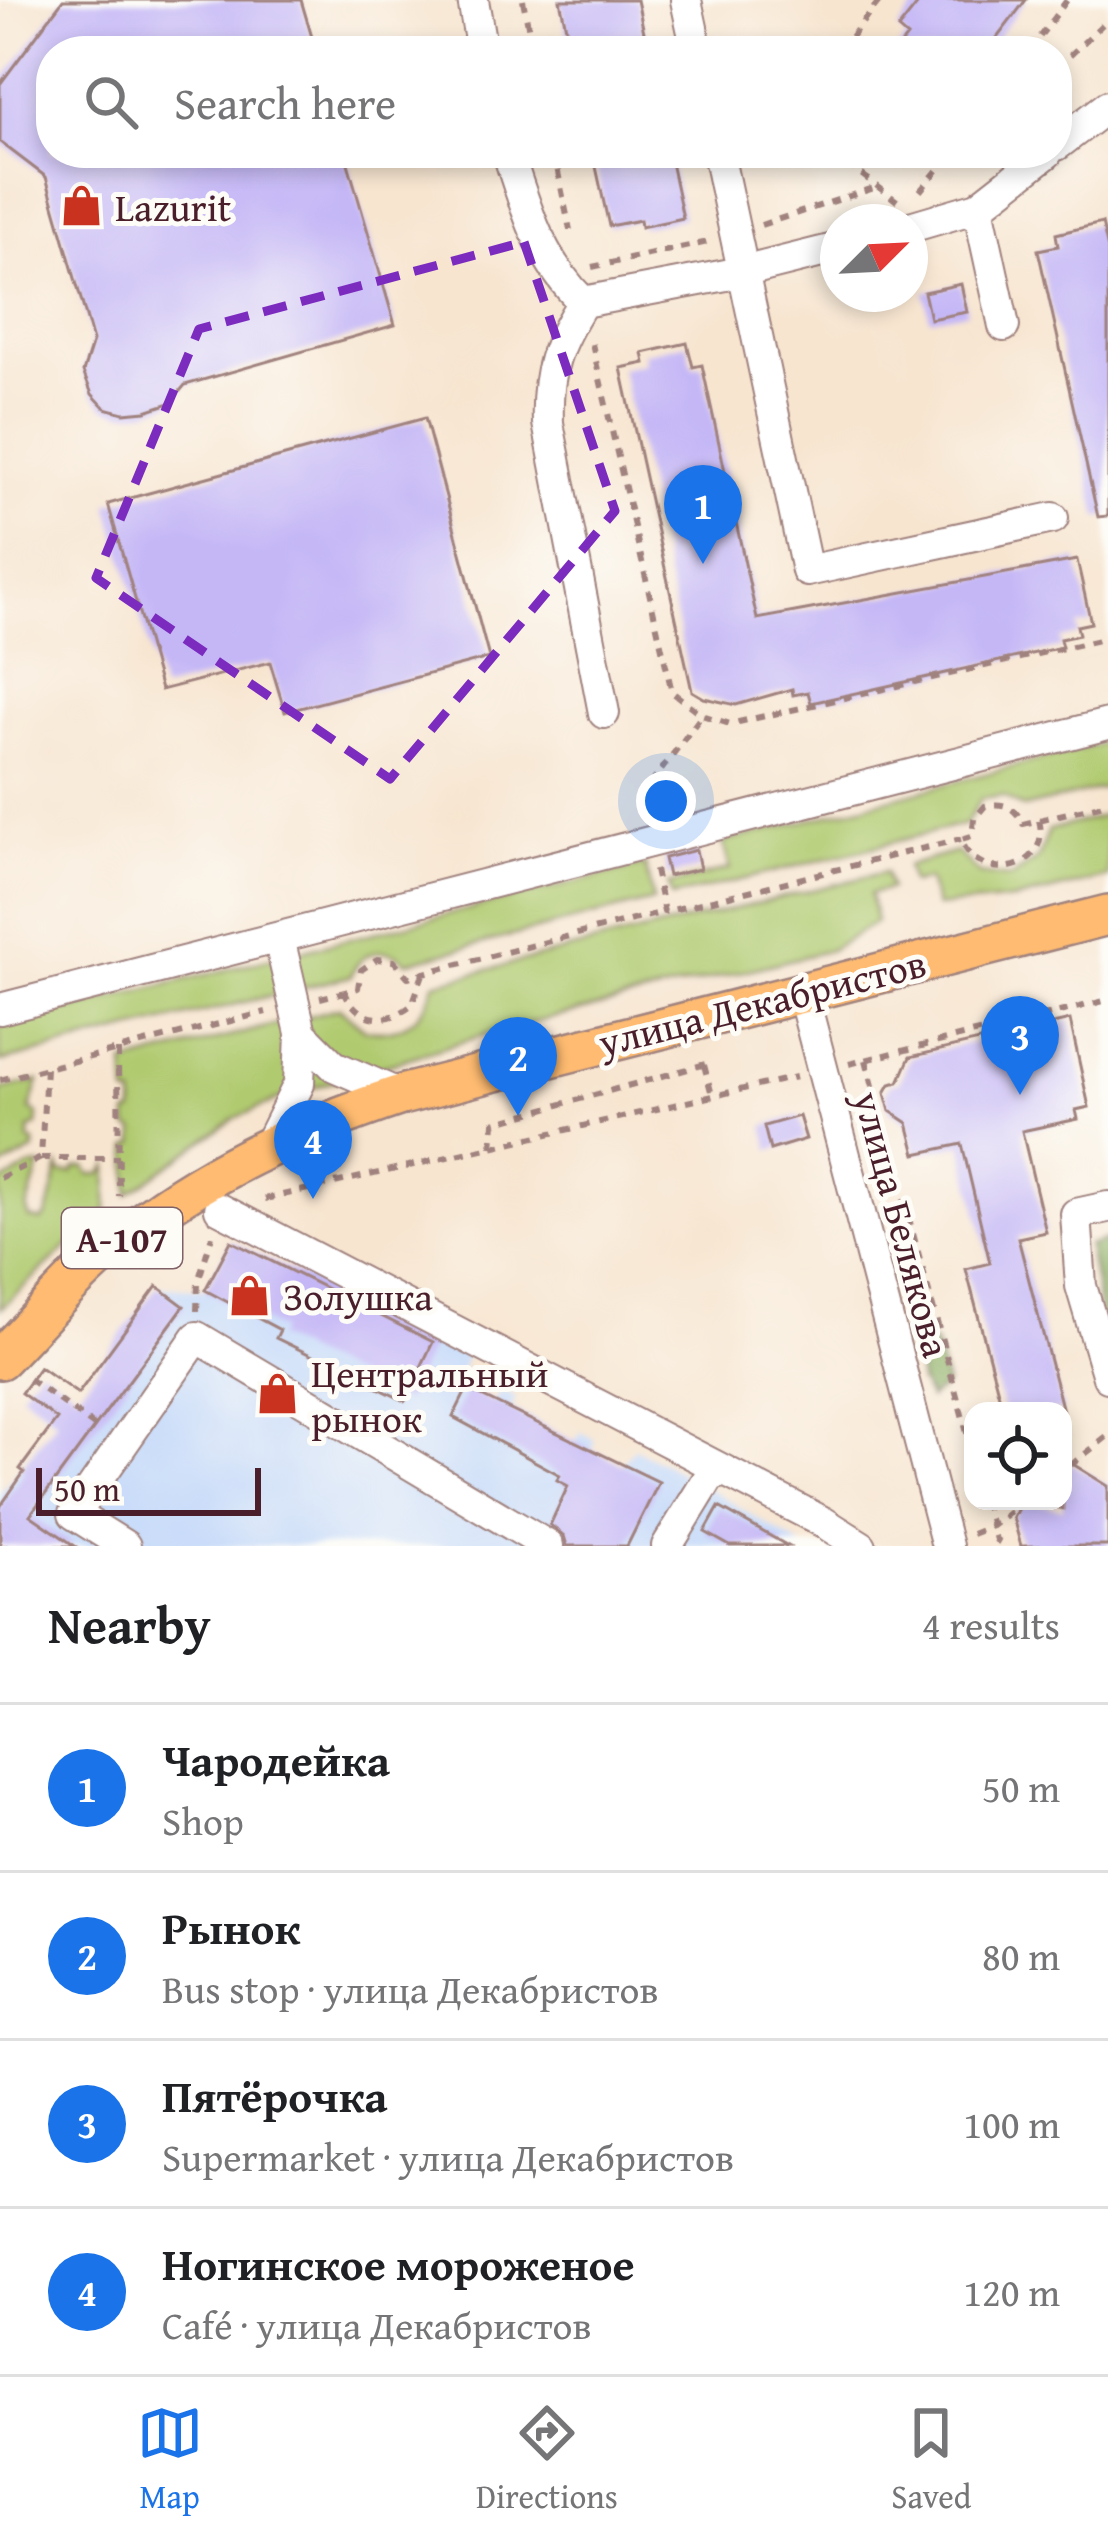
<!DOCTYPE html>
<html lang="en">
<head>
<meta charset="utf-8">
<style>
  :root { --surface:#fff; --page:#f6f6f6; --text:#202124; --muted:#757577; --line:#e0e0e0; --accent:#1a73e8 }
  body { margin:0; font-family:"Gentium Book Plus",serif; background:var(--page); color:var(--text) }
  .controls { position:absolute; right:36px; bottom:36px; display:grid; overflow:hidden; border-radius:24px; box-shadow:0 6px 18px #0003 }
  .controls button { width:108px; height:108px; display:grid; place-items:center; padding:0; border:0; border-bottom:3px solid var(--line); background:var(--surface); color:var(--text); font:60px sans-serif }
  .compass { position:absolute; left:820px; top:204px; width:108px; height:108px; border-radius:50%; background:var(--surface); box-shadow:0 6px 18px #0003; rotate:66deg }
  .scale { position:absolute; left:36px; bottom:30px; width:225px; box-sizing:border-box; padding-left:12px; border:6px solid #4a1f2b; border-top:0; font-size:33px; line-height:42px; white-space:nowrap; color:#4a1f2b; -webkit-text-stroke:9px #fdfcf7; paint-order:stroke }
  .you { position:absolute; left:666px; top:801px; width:42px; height:42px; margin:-30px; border:9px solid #fff; border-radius:50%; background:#1a73e8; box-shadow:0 0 0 18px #1a73e833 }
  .badge { display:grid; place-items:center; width:78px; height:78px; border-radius:50%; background:var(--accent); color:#fff; font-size:39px; font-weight:700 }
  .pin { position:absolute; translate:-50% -99px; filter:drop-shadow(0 3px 6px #0008) }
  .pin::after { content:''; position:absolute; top:63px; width:42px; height:36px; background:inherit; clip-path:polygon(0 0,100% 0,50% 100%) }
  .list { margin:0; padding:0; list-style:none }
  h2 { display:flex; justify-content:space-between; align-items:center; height:156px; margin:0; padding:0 48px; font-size:51px }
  h2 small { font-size:39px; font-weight:400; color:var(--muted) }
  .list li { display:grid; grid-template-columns:78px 1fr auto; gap:36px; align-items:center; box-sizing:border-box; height:168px; padding:0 48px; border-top:3px solid var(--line) }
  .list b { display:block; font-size:45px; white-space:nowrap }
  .list p { margin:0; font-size:39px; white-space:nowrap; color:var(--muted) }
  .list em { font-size:39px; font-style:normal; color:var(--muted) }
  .icon { flex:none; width:66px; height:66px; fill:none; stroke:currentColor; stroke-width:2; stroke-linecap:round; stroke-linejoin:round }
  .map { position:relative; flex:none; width:1108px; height:1546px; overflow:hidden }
  .search { position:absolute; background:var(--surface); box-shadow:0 6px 18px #0003; left:36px; right:36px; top:36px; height:132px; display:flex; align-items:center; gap:30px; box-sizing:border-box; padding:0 42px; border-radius:48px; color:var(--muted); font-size:45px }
  .sheet { height:828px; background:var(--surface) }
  nav { display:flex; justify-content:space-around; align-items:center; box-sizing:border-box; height:168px; border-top:3px solid var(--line); background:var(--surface); font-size:33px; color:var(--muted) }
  nav a { display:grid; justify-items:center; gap:6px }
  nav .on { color:var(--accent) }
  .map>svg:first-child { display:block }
  .built { fill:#c9dcf9 }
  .green { fill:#b0ca70; stroke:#7d744e; stroke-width:3 }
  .forest { fill:#8cae62; stroke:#6b6646; stroke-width:3 }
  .building { fill:#c5b7f6 }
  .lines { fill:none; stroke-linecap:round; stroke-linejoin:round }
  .minor-casing { stroke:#a0827e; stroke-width:34 }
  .major-casing { stroke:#a0827e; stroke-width:44 }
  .path { stroke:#a0827e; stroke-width:6; stroke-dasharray:9 9; stroke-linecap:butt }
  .minor { stroke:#fff; stroke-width:30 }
  .major { stroke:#febb71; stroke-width:39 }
  .marked { fill:none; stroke:#7b2cbf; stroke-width:9; stroke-dasharray:24 15; stroke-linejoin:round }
  .labels { text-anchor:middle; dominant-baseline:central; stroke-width:10; stroke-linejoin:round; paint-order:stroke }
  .shield { fill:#fdfcf7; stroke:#806168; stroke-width:3 }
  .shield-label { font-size:36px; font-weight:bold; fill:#4a1f2b }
  .poi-label { font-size:39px; fill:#4a1f2b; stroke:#fdfcf7; text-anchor:start }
  .street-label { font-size:39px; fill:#4a1f2b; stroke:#fdfcf7 }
</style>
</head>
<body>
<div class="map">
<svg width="1108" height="1546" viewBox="0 0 1108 1546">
  <rect width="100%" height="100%" fill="#fdfcf7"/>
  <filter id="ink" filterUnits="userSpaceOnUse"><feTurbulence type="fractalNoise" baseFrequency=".00833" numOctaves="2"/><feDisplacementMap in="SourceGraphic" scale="24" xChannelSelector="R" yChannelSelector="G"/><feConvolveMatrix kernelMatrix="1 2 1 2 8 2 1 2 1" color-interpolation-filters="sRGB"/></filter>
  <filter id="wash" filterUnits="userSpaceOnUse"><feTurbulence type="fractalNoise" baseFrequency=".004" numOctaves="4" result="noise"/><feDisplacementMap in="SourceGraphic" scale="48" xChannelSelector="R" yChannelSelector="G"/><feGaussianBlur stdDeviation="2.7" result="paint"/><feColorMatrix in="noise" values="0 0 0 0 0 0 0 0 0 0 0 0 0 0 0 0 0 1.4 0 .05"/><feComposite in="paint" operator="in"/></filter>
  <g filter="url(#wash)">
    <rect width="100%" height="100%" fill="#f7e5d0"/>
    <path class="built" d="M231 1241 303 1280 309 1270 469 1349 456 1384 493 1403 501 1390 516 1398 511 1409 575 1442 581 1432 595 1440 592 1449 622 1464 634 1448 700 1483 802 1546H0V1493L56 1420 21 1393 40 1367 78 1394 157 1286 205 1290Z"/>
    <path class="green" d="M1108 742V787L1023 808 1003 796 981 799 966 824 672 897 668 885 730 869 723 842Z
      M1108 815V877L1015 900 936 907 928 880 911 883 906 866 957 852 979 874 1010 878 1038 859 1049 830Z
      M645 865 653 901 407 962C386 944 361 950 351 976L0 1062V1026Z
      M885 872 890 889 870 894 876 922 830 950 487 1034 289 1095 234 1119 129 1194V1147L135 1144V1131L128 1128V1115L134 1112V1097L127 1095 125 1064 339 1008 366 1030C402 1036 426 1017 434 983Z
      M39 1081 30 1109 38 1114 37 1126 29 1129V1141L34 1143V1150L0 1169V1090Z
      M32 1166H40L27 1209 29 1218 42 1221 47 1215 59 1167 61 1173H73L75 1168 86 1167 90 1174H102L108 1166 107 1210 0 1309V1184Z"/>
    <path class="forest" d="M1106 1240 1108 1246V1332L1101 1319 1088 1246Z
      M914 1338 935 1344 946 1385 929 1399 920 1382Z"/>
    <g id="blocks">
      <path class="building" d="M63 0H301L316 51H51V153H345L395 325 185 385 170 403 146 411 124 413 105 408 92 394 83 372 93 341 46 177 0 142V84Z
        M560 0H637L648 51H571Z
        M921 0H1026L987 51H896L907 37 898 29Z
        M593 153H669L683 218 641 227 640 220 609 226Z
        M1102 223 1108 250V516L1098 517 1038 250 1058 246 1056 234Z
        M961 284 967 312 930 319 924 292Z
        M687 343 693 367 702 365 757 619 1077 560 1091 623 1077 626 1079 635 1060 639 1062 647 811 703 808 692 793 695 792 689 736 705 704 698 692 691 621 368 645 363 643 353Z
        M425 418 489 658 285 712 270 662 161 690 108 504Z
        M684 796 688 812 654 821 650 804Z
        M696 850 700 869 668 876 664 858Z
        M1070 1020 1089 1107 1076 1110 1078 1119 1022 1131 1046 1232 1018 1238 1063 1411H1003L966 1269 990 1263 962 1144 916 1154 908 1123 890 1111 885 1093 890 1084 899 1082 910 1057Z
        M799 1116 806 1139 770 1150 764 1126Z
        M231 1241 433 1342 405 1401 276 1338 280 1330 205 1290Z
        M157 1286 184 1306 30 1515 75 1546H0V1507L24 1472 20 1469 57 1419 21 1393 40 1367 78 1394Z
        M467 1389 659 1482 627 1546H567L564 1536 550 1525 568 1486 557 1480 560 1475 453 1417Z
        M1063 1458 1108 1486V1546H1021L1013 1518 1019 1506 1027 1501 1063 1509Z
        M719 1507 788 1546H730L705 1532Z"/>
    </g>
  </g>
  <g filter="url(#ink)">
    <use href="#blocks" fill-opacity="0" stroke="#a0827e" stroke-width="3"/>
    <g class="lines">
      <defs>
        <path id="minor" d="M473 0 482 51
          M686 0 697 51
          M1057 145 1108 106
          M508 153C526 209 540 260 583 302
          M718 153 807 571 1053 518
          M978 207 1004 326
          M910 227 978 207 1047 153
          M604 713 548 423C546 371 556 345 583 302L742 272 838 248
          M802 991 947 1546
          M0 1009 1108 724
          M301 1033 334 1066 401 1095
          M268 1146 299 1084 301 1033 279 938
          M1108 1207 1076 1214 1081 1286 1108 1377
          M220 1209 725 1471
          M125 1546 74 1514 197 1337 548 1546
          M667 1546 710 1476 725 1471 823 1522 861 1546"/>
        <path id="major" d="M0 1359C38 1320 75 1276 117 1242 202 1173 298 1129 401 1095L1108 915"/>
      </defs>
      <use href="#minor" class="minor-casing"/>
      <use href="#major" class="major-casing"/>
      <path class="path" d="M523 0 533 51
        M840 51 880 0
        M1029 51 1067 0
        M1057 68 1108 19
        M554 153 570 230
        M833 153 897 201
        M920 191 952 153
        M761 225 877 187
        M592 267 708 242
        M592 344 672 692 702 715 730 724 1108 638
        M643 816 639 800 702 715
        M1039 820C1053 871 978 887 961 839L972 836 974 819 985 806C1003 802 1015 806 1023 824L1108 803
        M655 870 664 912 961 839
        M423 974 412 1005C388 1025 358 1023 345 992L358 988 361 970 377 959 394 961 408 977 664 912
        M320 998 345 992
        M118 1050 119 1196
        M866 1060 973 1455
        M849 1064 1108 1000
        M704 1065 712 1095
        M46 1068 41 1158H119
        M0 1080 266 1012
        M492 1147 494 1123 713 1062
        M0 1178 41 1158
        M265 1199 796 1077
        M197 1311 198 1282 212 1236
        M29 1379 101 1431
        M1071 1465 1108 1436
        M985 1501 996 1540 1007 1546
        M972 1534 992 1526 1025 1501"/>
      <use href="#minor" class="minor"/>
      <use href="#major" class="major"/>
    </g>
  </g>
  <path class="marked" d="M524 242 615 511 390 779 96 578 199 329Z"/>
  <defs>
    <symbol id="shop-bare" viewBox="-9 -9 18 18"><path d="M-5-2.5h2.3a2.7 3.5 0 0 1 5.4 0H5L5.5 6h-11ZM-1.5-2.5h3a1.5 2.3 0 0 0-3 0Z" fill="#c8321e" stroke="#fdfcf7" stroke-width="2.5" paint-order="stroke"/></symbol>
  </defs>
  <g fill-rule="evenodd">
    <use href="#shop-bare" x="52" y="176" width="59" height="59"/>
    <use href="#shop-bare" x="220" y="1266" width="59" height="59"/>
    <use href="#shop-bare" x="248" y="1364" width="59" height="59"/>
  </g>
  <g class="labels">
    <rect class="shield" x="62" y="1208" width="120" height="60" rx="9"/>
    <g class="shield-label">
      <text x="122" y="1238">А-107</text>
    </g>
    <g class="poi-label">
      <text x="115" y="206">Lazurit</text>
      <text x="283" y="1295">Золушка</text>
      <text x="311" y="1372">Центральный<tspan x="311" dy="45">рынок</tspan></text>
    </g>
    <g class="street-label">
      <text transform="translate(762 1002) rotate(-14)">улица Декабристов</text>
      <text transform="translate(903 1224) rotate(75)">улица Белякова</text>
    </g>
  </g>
</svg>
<div class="controls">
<button><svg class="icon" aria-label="locate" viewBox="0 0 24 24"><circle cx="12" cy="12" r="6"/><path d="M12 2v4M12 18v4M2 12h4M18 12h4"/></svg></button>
</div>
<svg class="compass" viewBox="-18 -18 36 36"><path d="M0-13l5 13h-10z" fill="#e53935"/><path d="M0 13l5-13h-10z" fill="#757577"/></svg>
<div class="scale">50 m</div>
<div class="you"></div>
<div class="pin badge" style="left:703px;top:564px">1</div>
<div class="pin badge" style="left:518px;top:1116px">2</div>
<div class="pin badge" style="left:1020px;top:1095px">3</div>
<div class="pin badge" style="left:313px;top:1199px">4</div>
<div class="search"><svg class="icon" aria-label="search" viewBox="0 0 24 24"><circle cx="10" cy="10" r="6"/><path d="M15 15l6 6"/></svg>Search here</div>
</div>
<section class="sheet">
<h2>Nearby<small>4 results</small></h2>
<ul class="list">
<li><span class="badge">1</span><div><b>Чародейка</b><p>Shop</p></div><em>50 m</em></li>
<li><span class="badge">2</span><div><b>Рынок</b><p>Bus stop · улица Декабристов</p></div><em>80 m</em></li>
<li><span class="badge">3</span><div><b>Пятёрочка</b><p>Supermarket · улица Декабристов</p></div><em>100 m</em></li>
<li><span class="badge">4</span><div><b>Ногинское мороженое</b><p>Café · улица Декабристов</p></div><em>120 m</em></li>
</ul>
</section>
<nav>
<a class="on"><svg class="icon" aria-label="map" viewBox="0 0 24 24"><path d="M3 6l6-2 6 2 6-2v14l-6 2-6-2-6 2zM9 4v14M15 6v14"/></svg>Map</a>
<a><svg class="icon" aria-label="directions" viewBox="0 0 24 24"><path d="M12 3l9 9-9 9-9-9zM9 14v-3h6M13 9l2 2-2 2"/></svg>Directions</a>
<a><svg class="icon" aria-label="saved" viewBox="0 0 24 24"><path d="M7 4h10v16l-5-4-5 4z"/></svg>Saved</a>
</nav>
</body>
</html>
